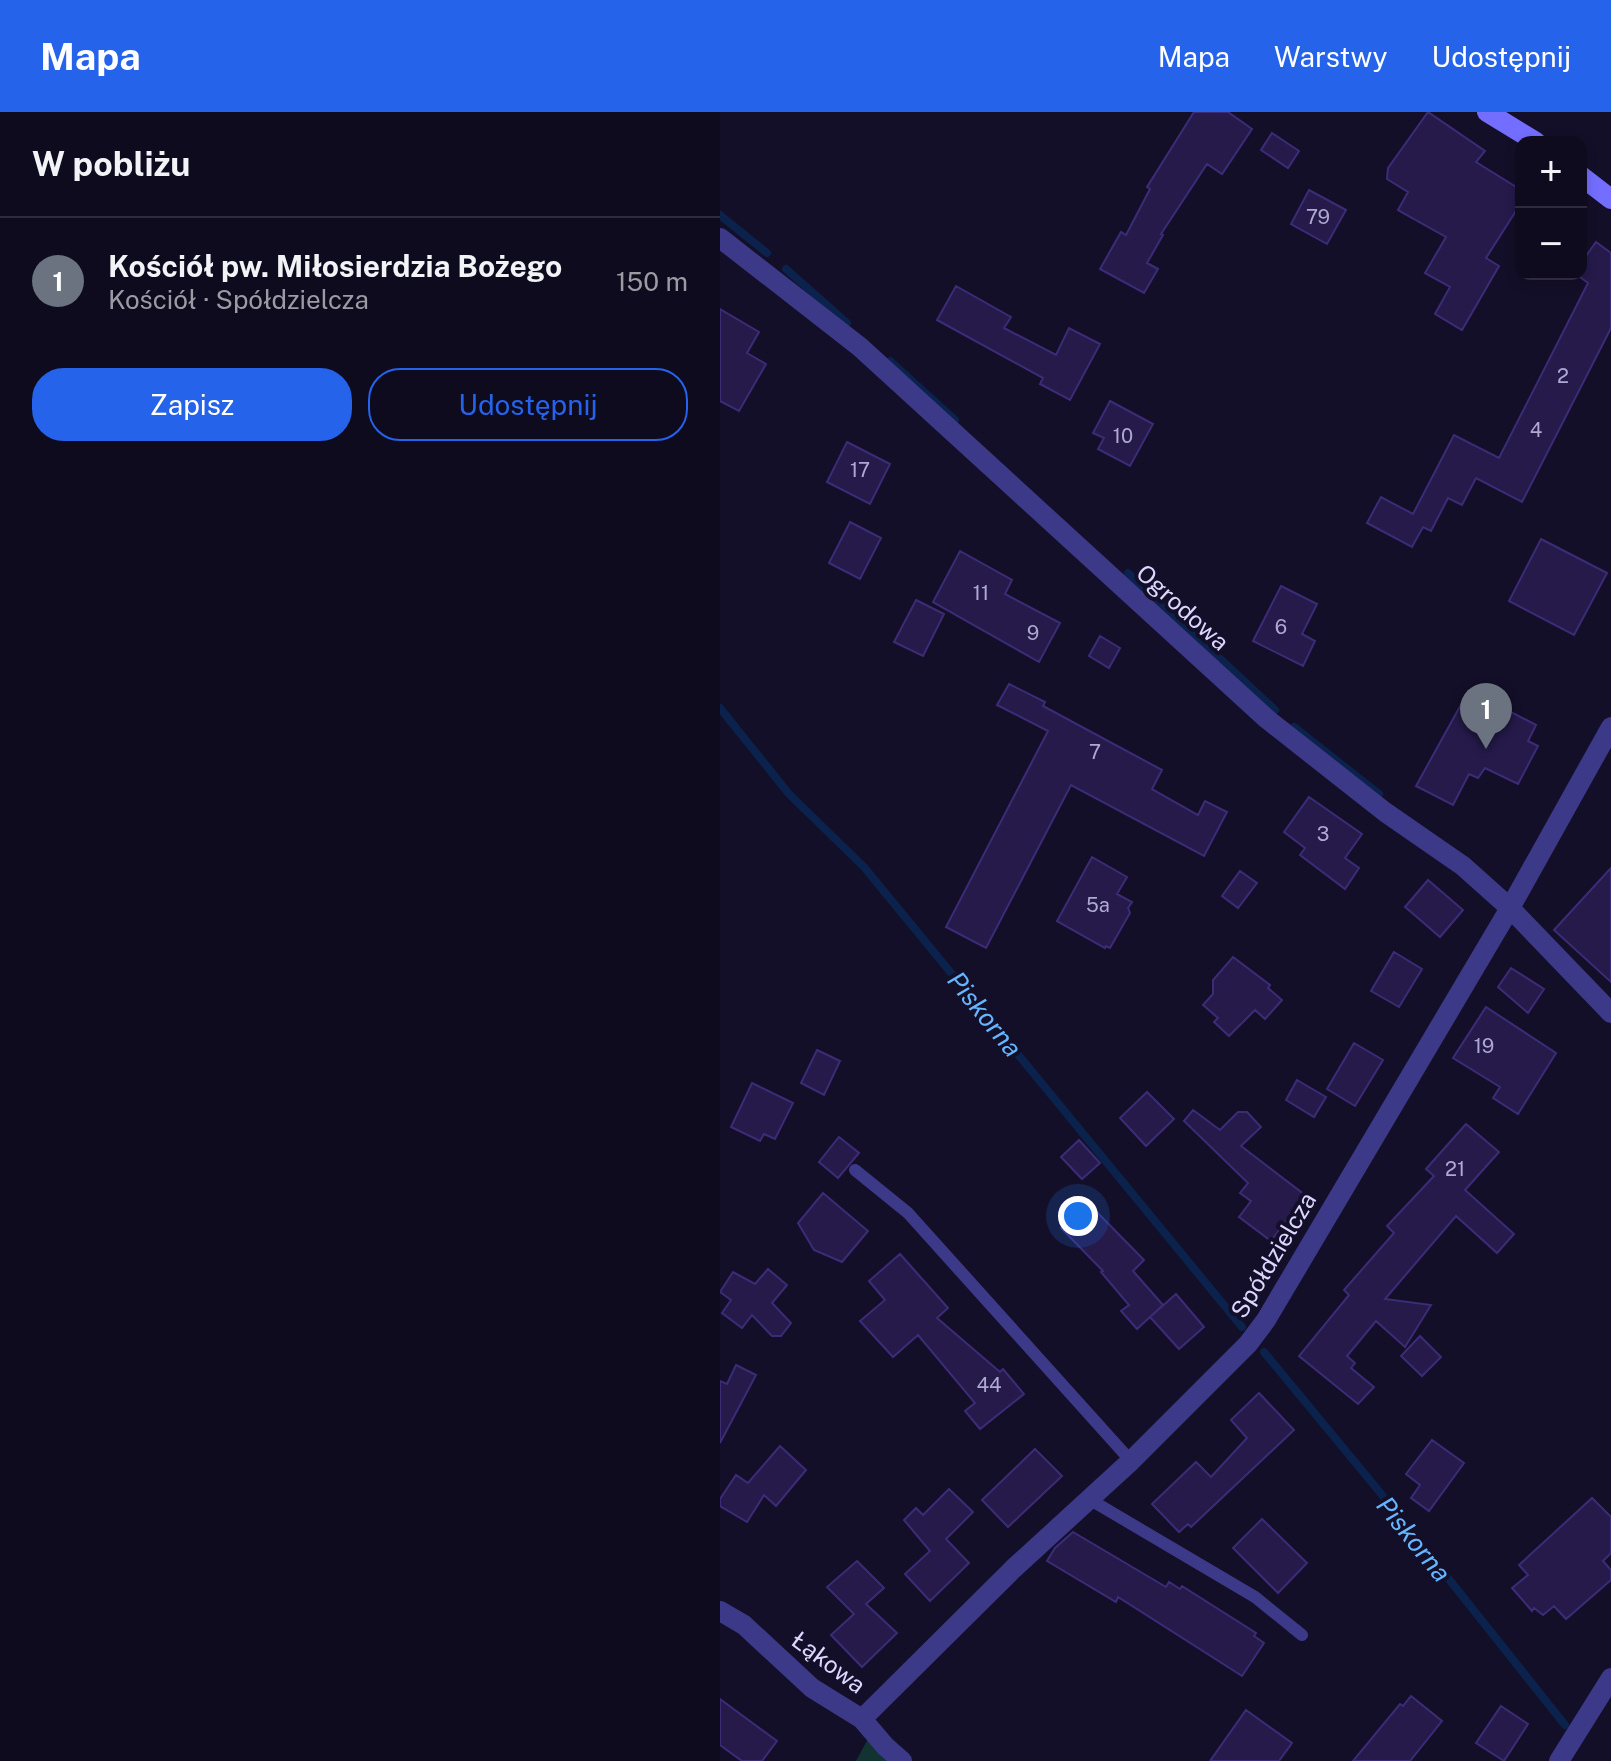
<!DOCTYPE html>
<html lang="pl">
<head>
<meta charset="utf-8">
<style>
  :root { --surface:#0f0b1f; --page:#1d192c; --text:#f1f3f6; --muted:#9b9ba4; --line:#2f2b3d; --accent:#2563eb }
  body { margin:0; font-family:"Public Sans",sans-serif; background:var(--page); color:var(--text) }
  .controls { position:absolute; right:24px; top:24px; display:grid; overflow:hidden; border-radius:16px; box-shadow:0 4px 12px #0003 }
  .controls button { width:72px; height:72px; display:grid; place-items:center; padding:0; border:0; border-bottom:2px solid var(--line); background:var(--surface); color:var(--text); font:40px sans-serif }
  .you { position:absolute; left:358px; top:1104px; width:28px; height:28px; margin:-20px; border:6px solid #fff; border-radius:50%; background:#1a73e8; box-shadow:0 0 0 12px #1a73e833 }
  .badge { display:grid; place-items:center; width:52px; height:52px; border-radius:50%; background:var(--accent); color:#fff; font-size:26px; font-weight:700 }
  .pin { position:absolute; translate:-50% -66px; filter:drop-shadow(0 2px 4px #0008) }
  .pin::after { content:''; position:absolute; top:42px; width:28px; height:24px; background:inherit; clip-path:polygon(0 0,100% 0,50% 100%) }
  .list { margin:0; padding:0; list-style:none }
  h2 { display:flex; justify-content:space-between; align-items:center; height:104px; margin:0; padding:0 32px; font-size:34px }
  h2 small { font-size:26px; font-weight:400; color:var(--muted) }
  .list li { display:grid; grid-template-columns:52px 1fr auto; gap:24px; align-items:center; box-sizing:border-box; height:128px; padding:0 32px; border-top:2px solid var(--line) }
  .list b { display:block; font-size:30px; white-space:nowrap }
  .list p { margin:0; font-size:26px; white-space:nowrap; color:var(--muted) }
  .list em { font-size:26px; font-style:normal; color:var(--muted) }
  .actions { display:flex; gap:16px; padding:24px 32px }
  .actions a { flex:1; padding:18px 0; border:2px solid var(--accent); border-radius:32px; text-align:center; font-size:28px; color:var(--accent) }
  .actions .main { background:var(--accent); color:#fff }
  .map { position:relative; flex:none; width:891px; height:1649px; overflow:hidden }
  header { display:flex; align-items:center; gap:48px; box-sizing:border-box; height:112px; padding:0 40px; background:var(--accent); color:#fff }
  header strong { font-size:38px }
  nav { display:flex; gap:44px; margin-inline-start:auto; font-size:28px }
  main { display:flex }
  aside { flex:1; background:var(--surface) }
  .map>svg:first-child { display:block }
  .green { fill:#123332 }
  .lines { fill:none; stroke-linecap:round; stroke-linejoin:round }
  .stream { stroke:#0b224c; stroke-width:8 }
  .building { fill:#251a4a; stroke:#3c2c77; stroke-width:2 }
  .lane { stroke:#3d3989; stroke-width:12 }
  .street { stroke:#3d3989; stroke-width:20 }
  .secondary { stroke:#736eff; stroke-width:20 }
  .labels { text-anchor:middle; dominant-baseline:central; stroke-width:8; stroke-linejoin:round; paint-order:stroke }
  .number-label { font-size:20px; fill:#aea8d2 }
  .street-label { font-size:24px; fill:#dcd7ff; stroke:#140f29 }
  .water-label { font-size:26px; font-style:italic; fill:#65b6ff; stroke:#140f29 }
</style>
</head>
<body>
<header>
<strong>Mapa</strong>
<nav><a>Mapa</a><a>Warstwy</a><a>Udostępnij</a></nav>
</header>
<main>
<aside>
<h2>W pobliżu<small></small></h2>
<ul class="list">
<li><span class="badge" style="background:#6b7280">1</span><div><b>Kościół pw. Miłosierdzia Bożego</b><p>Kościół · Spółdzielcza</p></div><em>150 m</em></li>
</ul>
<div class="actions"><a class="main">Zapisz</a><a>Udostępnij</a></div>
</aside>
<div class="map">
<svg width="891" height="1649" viewBox="0 0 891 1649">
  <rect width="100%" height="100%" fill="#140f29"/>
  <path class="green" d="M148 1627 173 1649H136Z"/>
  <g class="lines">
    <path class="stream" d="M0 103 47 141
      M66 157 127 211
      M170 249 235 308
      M408 461 555 598
      M0 596 69 682 144 755 522 1215
      M574 615 659 682
      M544 1240 658 1378 845 1613"/>
  </g>
  <path class="building" d="M474 0H508L532 17 502 62 487 52 441 122 443 123 427 151 438 157 424 181 380 157 401 120 406 123 430 77 427 75Z
    M708 0 765 39 756 50 801 78V91L766 146 779 154 742 218 715 202 730 175 705 161 726 125 678 98 688 80 667 67 668 56Z
    M552 21 579 39 568 56 541 38Z
    M589 78 626 98 607 132 571 112Z
    M876 130 891 141V216L802 390 756 366 742 393 728 386 711 419 703 415 692 435 647 411 661 385 693 402 734 323 779 346 868 171 856 162H861V151Z
    M236 174 291 205 284 216 336 243 349 216 380 232 350 288 320 272 323 266 217 208Z
    M0 197 39 220 27 241 46 252 19 299 0 289Z
    M390 289 433 312 410 354 378 337 384 326 373 321Z
    M127 330 170 352 150 392 107 370Z
    M130 410 161 426 140 467 109 451Z
    M821 427 887 461 854 523 789 489Z
    M240 439 292 468 285 482 340 511 319 550 213 490Z
    M561 474 597 492 582 522 595 529 583 554 533 529Z
    M196 488 224 502 203 544 174 530Z
    M380 524 400 536 389 556 369 544Z
    M289 572 325 590 323 594 442 658 432 677 478 703 485 689 507 700 484 744 351 673 266 836 226 815 328 619 277 593Z
    M749 578 816 613 808 629 818 634 798 672 765 656 758 666 749 662 733 693 696 674Z
    M589 685 642 722 625 746 639 756 625 777 580 743 585 736 564 720Z
    M372 745 407 765 397 782 412 790 408 796 410 801 390 836 386 834 385 836 337 809Z
    M891 756V870L834 818Z
    M520 759 537 771 518 796 502 784Z
    M708 768 743 798 720 825 685 795Z
    M674 840 702 857 679 895 651 879Z
    M513 845 550 873 548 876 562 888 545 907 535 898 509 924 494 910 498 906 483 893 493 882V868Z
    M791 856 824 877 808 901 778 875Z
    M766 895 836 941 798 1002 773 986 780 975 733 946Z
    M634 931 663 948 635 994 607 977Z
    M97 938 120 949 104 983 81 971Z
    M577 968 606 985 594 1005 566 988Z
    M32 971 73 991 55 1027 44 1022 40 1029 11 1015Z
    M427 980 454 1007 426 1034 400 1006Z
    M473 998 500 1018 518 1000H527L541 1015 521 1034 585 1083 551 1129 519 1105 531 1089 520 1081 528 1071 464 1009Z
    M746 1012 779 1040 745 1078 794 1122 777 1141 736 1104 665 1187 711 1193 685 1235 656 1209 627 1244 635 1251 631 1256 654 1275 638 1292 579 1244 629 1183 624 1178 674 1121 667 1114 714 1064 706 1057Z
    M119 1025 139 1041 118 1066 99 1050Z
    M359 1028 380 1051 362 1067 341 1045Z
    M103 1081 148 1119 122 1150 94 1138 78 1111Z
    M369 1092 424 1148 413 1159 443 1193 417 1217 401 1199 409 1193 381 1160 383 1159 341 1116Z
    M180 1142 228 1196 217 1206 280 1260 283 1257 304 1282 260 1317 245 1299 255 1291 198 1223 173 1245 140 1209 165 1188 149 1169Z
    M48 1157 67 1173 52 1191 71 1211 61 1224H52L32 1203 22 1216 2 1201 11 1188 0 1180 13 1160 35 1172Z
    M456 1182 484 1215 459 1237 430 1205Z
    M700 1224 721 1245 702 1264 681 1244Z
    M16 1253 36 1263 0 1331V1269L7 1272Z
    M539 1281 574 1318 471 1415 468 1412 459 1420 432 1392 476 1350 491 1365 527 1326 511 1308Z
    M712 1328 744 1351 709 1399 691 1386 700 1373 686 1362Z
    M60 1334 86 1358 56 1394 44 1383 27 1410 0 1394V1387L16 1363 28 1371Z
    M315 1337 342 1364 288 1415 262 1388Z
    M229 1377 253 1400 226 1427 249 1451 210 1489 185 1462 210 1439 184 1408 196 1396 203 1403Z
    M872 1386 891 1405V1441L883 1449 891 1458V1468L846 1507 834 1494 823 1503 814 1496 812 1499 792 1476 808 1463 799 1453Z
    M542 1407 587 1451 558 1481 513 1436Z
    M353 1420 446 1475 449 1470 460 1477 462 1474 536 1521 534 1524 544 1531 522 1564 398 1485 396 1490 327 1449 335 1436Z
    M137 1449 164 1476 146 1492 177 1521 142 1555 111 1523 134 1502 107 1475Z
    M691 1584 722 1609 690 1649H633L680 1592 683 1594Z
    M0 1587 57 1629 42 1649H22L0 1633Z
    M781 1594 808 1612 784 1649 756 1631Z
    M526 1598 572 1631 559 1649H490Z"/>
  <g class="lines">
    <path class="lane" d="M135 1058 188 1101 411 1349
      M369 1387 535 1485 582 1523"/>
    <path class="street" d="M0 126 140 235 547 607 665 700 743 754 790 796 891 901
      M0 1499 24 1513 92 1576 142 1607 165 1634 182 1649
      M142 1607 293 1457 411 1349 528 1232 546 1208 790 796 891 615
      M839 1649 891 1566"/>
    <path class="secondary" d="M767 0 816 30
      M861 64 891 87"/>
  </g>
  <g class="labels">
    <g class="number-label">
      <text x="598" y="105">79</text>
      <text x="843" y="264">2</text>
      <text x="816" y="318">4</text>
      <text x="403" y="324">10</text>
      <text x="140" y="358">17</text>
      <text x="261" y="481">11</text>
      <text x="561" y="515">6</text>
      <text x="313" y="521">9</text>
      <text x="375" y="640">7</text>
      <text x="603" y="722">3</text>
      <text x="378" y="793">5a</text>
      <text x="764" y="934">19</text>
      <text x="735" y="1057">21</text>
      <text x="269" y="1273">44</text>
    </g>
    <g class="street-label">
      <text transform="translate(463 495) rotate(42)">Ogrodowa</text>
      <text transform="translate(553 1143) rotate(-59)">Spółdzielcza</text>
      <text transform="translate(109 1550) rotate(37)">Łąkowa</text>
    </g>
    <g class="water-label">
      <text transform="translate(265 902) rotate(51)">Piskorna</text>
      <text transform="translate(694 1427) rotate(51)">Piskorna</text>
    </g>
  </g>
</svg>
<div class="controls">
<button>+</button>
<button>−</button>
</div>
<div class="you"></div>
<div class="pin badge" style="left:766px;top:637px;background:#6b7280">1</div>
</div>
</main>
</body>
</html>
